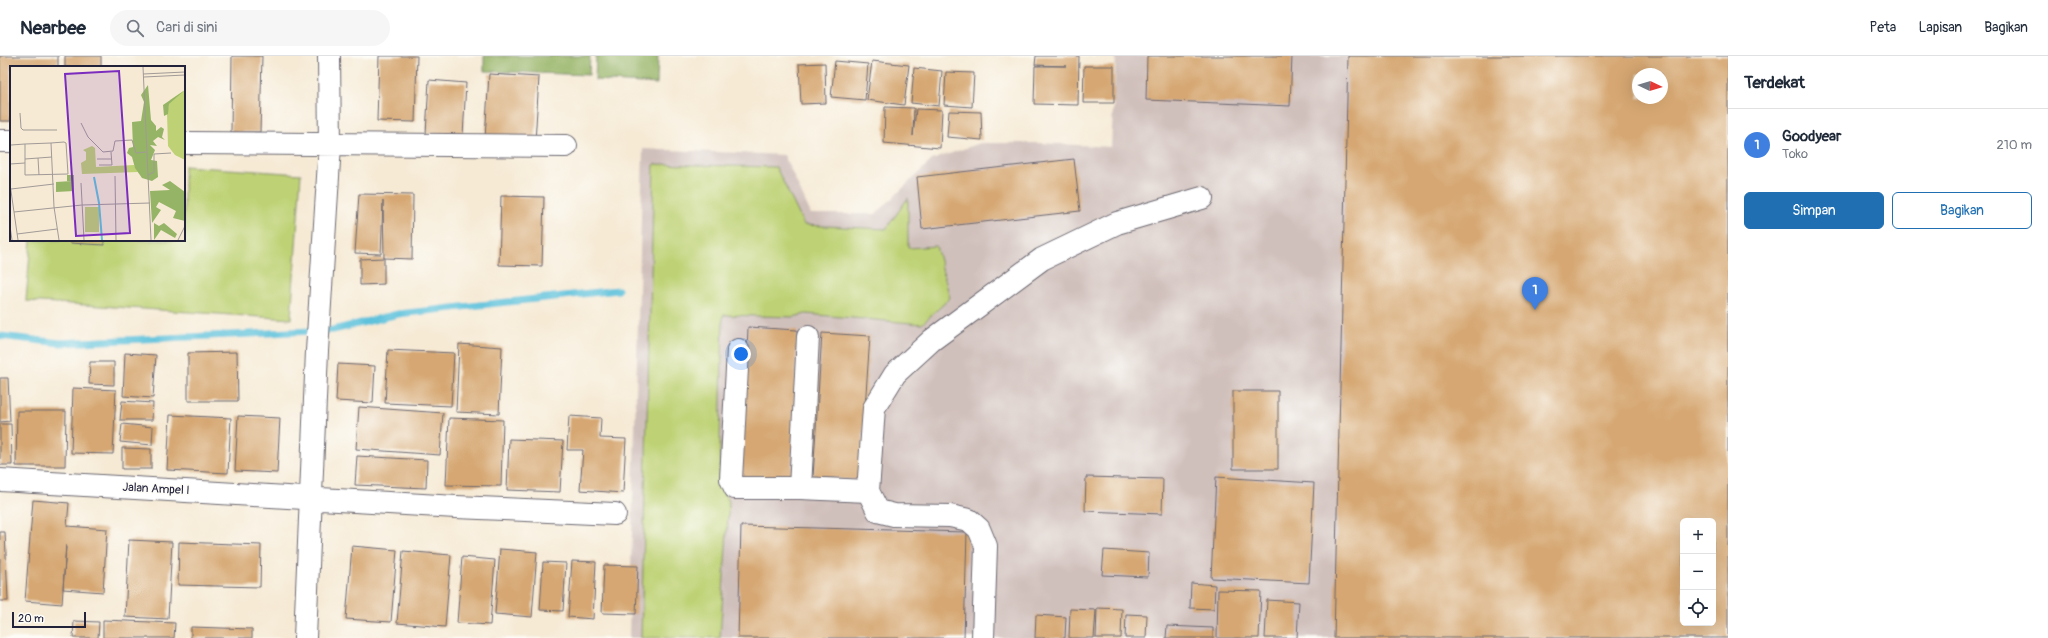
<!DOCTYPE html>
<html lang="id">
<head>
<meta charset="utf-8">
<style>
  :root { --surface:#fff; --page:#f6f6f7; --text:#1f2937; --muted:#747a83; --line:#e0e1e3; --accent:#1f6fb2 }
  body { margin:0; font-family:Pangolin,sans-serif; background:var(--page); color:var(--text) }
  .controls { position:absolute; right:12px; bottom:12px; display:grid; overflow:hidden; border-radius:6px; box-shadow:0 4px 16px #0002 }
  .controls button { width:36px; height:36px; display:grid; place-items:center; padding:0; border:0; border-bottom:1px solid var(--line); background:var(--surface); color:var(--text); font:20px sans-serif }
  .compass { position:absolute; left:1632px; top:12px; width:36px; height:36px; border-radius:50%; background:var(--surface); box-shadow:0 4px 16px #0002; rotate:94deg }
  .scale { position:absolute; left:12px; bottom:10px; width:74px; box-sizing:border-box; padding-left:4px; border:2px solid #22223b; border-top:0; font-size:11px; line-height:14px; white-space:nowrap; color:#22223b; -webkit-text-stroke:3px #fdfcf7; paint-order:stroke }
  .you { position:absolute; left:741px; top:298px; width:14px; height:14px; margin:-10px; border:3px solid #fff; border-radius:50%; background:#1a73e8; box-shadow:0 0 0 6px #1a73e833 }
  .badge { display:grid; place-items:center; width:26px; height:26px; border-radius:50%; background:var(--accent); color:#fff; font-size:13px; font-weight:700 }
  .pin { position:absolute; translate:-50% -33px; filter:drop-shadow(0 1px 2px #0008) }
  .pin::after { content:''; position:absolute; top:21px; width:14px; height:12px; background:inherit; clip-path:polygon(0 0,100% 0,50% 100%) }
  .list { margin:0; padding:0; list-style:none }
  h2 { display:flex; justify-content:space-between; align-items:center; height:52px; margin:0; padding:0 16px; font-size:17px }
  h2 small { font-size:13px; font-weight:400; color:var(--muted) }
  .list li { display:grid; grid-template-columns:26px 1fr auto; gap:12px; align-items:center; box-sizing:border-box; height:72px; padding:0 16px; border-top:1px solid var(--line) }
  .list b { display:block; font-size:15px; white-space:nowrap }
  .list p { margin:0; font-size:13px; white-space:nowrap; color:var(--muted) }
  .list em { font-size:13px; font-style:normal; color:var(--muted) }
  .actions { display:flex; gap:8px; padding:12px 16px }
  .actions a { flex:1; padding:9px 0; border:1px solid var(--accent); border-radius:6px; text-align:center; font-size:14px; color:var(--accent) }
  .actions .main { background:var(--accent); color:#fff }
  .icon { flex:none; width:22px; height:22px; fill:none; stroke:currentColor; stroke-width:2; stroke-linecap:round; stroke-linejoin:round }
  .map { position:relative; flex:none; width:1728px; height:582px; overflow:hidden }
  header { display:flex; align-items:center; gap:24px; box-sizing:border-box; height:56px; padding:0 20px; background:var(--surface); border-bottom:1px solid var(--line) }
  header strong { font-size:19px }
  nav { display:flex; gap:22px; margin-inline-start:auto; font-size:14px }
  .search { width:280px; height:36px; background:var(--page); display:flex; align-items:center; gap:10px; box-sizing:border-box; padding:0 14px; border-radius:22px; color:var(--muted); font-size:15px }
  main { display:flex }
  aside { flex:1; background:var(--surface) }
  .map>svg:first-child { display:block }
  .industrial { fill:#d0c0bc; fill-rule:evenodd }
  .green { fill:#bed275; stroke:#707a58 }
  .forest { fill:#96b466; stroke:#5c6b50 }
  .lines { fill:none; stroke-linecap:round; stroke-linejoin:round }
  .stream { stroke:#5ec2dc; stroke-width:7 }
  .building { fill:#d6a772; fill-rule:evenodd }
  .minor-casing { stroke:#6c6871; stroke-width:24 }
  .minor { stroke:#fff; stroke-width:22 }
  .labels { text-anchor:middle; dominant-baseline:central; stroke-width:3.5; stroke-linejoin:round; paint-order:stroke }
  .street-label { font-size:12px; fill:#22223b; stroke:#fdfcf7 }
  .inset-river { fill:none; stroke:#5ec2dc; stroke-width:2 }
  .inset-road { fill:none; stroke:#a19a97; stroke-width:1 }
  .view { fill:#7b2cbf; fill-opacity:0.15; stroke:#7b2cbf; stroke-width:2 }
  .inset-edge { fill:none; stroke:#22223b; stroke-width:2 }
</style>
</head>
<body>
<header>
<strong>Nearbee</strong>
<div class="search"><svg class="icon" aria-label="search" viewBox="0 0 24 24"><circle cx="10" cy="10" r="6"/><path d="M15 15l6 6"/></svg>Cari di sini</div>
<nav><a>Peta</a><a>Lapisan</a><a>Bagikan</a></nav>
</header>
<main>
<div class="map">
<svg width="1728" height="582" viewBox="0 0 1728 582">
  <rect width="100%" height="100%" fill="#fdfcf7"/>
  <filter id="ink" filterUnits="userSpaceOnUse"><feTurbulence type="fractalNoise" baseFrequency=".025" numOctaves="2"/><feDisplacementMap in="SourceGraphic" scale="8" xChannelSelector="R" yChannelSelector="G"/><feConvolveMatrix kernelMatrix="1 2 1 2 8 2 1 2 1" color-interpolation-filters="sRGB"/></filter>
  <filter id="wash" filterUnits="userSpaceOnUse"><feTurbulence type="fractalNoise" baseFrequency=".012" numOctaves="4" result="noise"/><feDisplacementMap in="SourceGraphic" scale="16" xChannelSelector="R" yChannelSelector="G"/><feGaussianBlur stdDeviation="0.9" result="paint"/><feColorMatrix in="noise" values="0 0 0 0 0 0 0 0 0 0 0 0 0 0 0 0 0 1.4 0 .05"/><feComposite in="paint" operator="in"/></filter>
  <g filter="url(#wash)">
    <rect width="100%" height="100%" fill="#f6ead5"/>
    <path class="industrial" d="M1116 0H1728V582H629L643 93 784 99 811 158H876L932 104 980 87H1042L1111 91ZM1638 18H1662V42H1638ZM1683 465H1713V567H1683Z"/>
    <path class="green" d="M654 108 776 111 804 169 886 173 908 142V192L936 190 950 242 922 268 806 258 793 261 723 259 719 429 729 445 720 582H641Z
      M184 110 301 118 291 263 26 245 31 184H184Z"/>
    <path class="forest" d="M484 0H590L589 19 484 15Z
      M596 0H658L657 28 595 24Z"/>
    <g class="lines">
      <path class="stream" d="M0 280 60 287 333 274 398 258 618 234"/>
    </g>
    <g id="blocks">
      <path class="building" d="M0 0H58V11H11V65H0Z
        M65 0H101V11H65Z
        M232 0H262L260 76H231Z
        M379 0H417L415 66 377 65Z
        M1036 0H1079L1078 49 1034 48 1035 10H1067L1035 9Z
        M1147 0H1292L1290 50 1146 44Z
        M1348 0H1728V582H1334ZM1638 18H1662V42H1638ZM1683 465H1713V567H1683Z
        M835 5 868 8 865 44 831 41Z
        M872 5 909 9 904 49 867 44Z
        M825 7 826 47 801 48 799 8Z
        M1084 10H1114V47H1083Z
        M914 12 942 15 939 50 911 47Z
        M946 16 974 17 972 51 944 49Z
        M489 18 539 21 535 86 485 83Z
        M429 24 466 27 463 80 426 78Z
        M885 51 914 52 913 80 916 53 942 54 940 92 884 87Z
        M949 55 981 56 982 84 947 81Z
        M1074 103 1080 155 922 173 917 121Z
        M359 138 413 139 412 203 384 202 383 145 381 198 355 197Z
        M501 140 544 141 542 210 499 209Z
        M71 184H104V189L70 187Z
        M384 202V228L360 229V203Z
        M748 271 797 274 791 423 742 421Z
        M822 277 870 280 860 424 813 421Z
        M459 288 502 291 499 358 456 356Z
        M388 294 454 297 451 350 385 347Z
        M237 296 238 345H188V297Z
        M125 297 156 299 153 342 123 340Z
        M90 306H114V329L89 328Z
        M338 308 375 310 373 347 336 345Z
        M0 322H8L10 365 0 366Z
        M73 332 116 334 113 398 71 397Z
        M1233 335H1278V413H1233Z
        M122 345 153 347 152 364H120Z
        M359 351 443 357 440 399 356 393Z
        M17 355H66L65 410H16Z
        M170 359 231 362 228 417 167 414Z
        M238 360 280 362 277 417 235 415Z
        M569 360 601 362 600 382 626 383 623 437 580 434 583 394H567Z
        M449 362 503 364 501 430 446 429Z
        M0 368H11L12 409H0Z
        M122 368 153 371 152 389 120 386Z
        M509 383 563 385 560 436 507 434Z
        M122 392 151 393V413H122Z
        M357 400 427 404 426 432 355 429Z
        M1086 421 1163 423 1162 458 1085 455Z
        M1216 421 1314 427 1309 527 1211 522Z
        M33 444 69 447 67 470 107 473 103 536 63 533 66 489 62 548 25 545Z
        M741 470 967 476 964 582H738Z
        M0 476H5L8 545H0Z
        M129 484 172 486 168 563 125 561Z
        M179 486 261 489 260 531 178 529Z
        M352 490 397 494 391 566 346 563Z
        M500 493 537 496 532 561 495 558Z
        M1104 494 1149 497 1148 521 1102 519Z
        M403 495 451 499 445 571 397 567Z
        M462 501 495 504 490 569 457 567Z
        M572 505 596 506 593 563 568 561Z
        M543 506 566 507 563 555 540 554Z
        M604 509 638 510 636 558 602 557Z
        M1191 527 1215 529 1214 553 1190 552Z
        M1218 534 1261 535 1259 582H1217Z
        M1267 544 1299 546 1297 582H1265Z
        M1097 552 1122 553 1121 582H1096Z
        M1070 553 1096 554 1094 582H1069Z
        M1126 558 1147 559 1146 582H1125Z
        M1036 559 1066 561 1065 582H1035Z
        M103 564 175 567 174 582H103Z
        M74 565 99 566 98 582H73Z
        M1167 570 1213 572V582H1166Z
        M191 571 252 573V582H191Z"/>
    </g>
  </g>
  <g filter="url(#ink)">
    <use href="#blocks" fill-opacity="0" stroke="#6c6871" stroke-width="1"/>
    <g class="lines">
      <defs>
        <path id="minor" d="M0 85H11
          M184 87 566 90
          M738 294 731 423 735 432H800L868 435
          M0 424 456 451 615 458
          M800 432 808 281
          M305 582 317 295 330 89 329 0
          M983 582 986 490 979 473 969 464 950 460 894 459 878 455 868 435 874 352 895 318 932 284 1042 203 1117 167 1202 142"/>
      </defs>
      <use href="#minor" class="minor-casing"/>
      <use href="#minor" class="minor"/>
    </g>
  </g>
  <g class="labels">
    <g class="street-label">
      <text transform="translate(156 433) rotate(3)">Jalan Ampel I</text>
    </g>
  </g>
  <g transform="translate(10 10)">
    <rect width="175" height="175" fill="#f6ead5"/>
    <path d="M175 24V94L165 89 158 80 157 47 160 34ZM82 80 85 82 86 101 124 99 128 106 72 108 71 97 76 94V86L73 84ZM75 141H89V166H75Z" fill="#bed275"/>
    <path d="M138 19 141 54 146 60V65L151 61 154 63 152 71 155 74 148 71 143 75 147 80 140 79 145 84 141 94 147 95 148 111 142 115 132 112 125 102 122 91 117 87 119 82 123 81 122 56 131 55 134 36 131 29ZM175 24 159 38 158 48 154 50 153 39ZM57 109H64V125L46 126V116L62 115H57ZM160 115 175 126V155L163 152 166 145 149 136 146 141 151 144 142 157 140 125 160 124 152 119ZM144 157 149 160 154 157 167 168 165 172 151 164 144 174Z" fill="#96b466"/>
    <path class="inset-river" d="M84 111 89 137 92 174"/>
    <path class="inset-road" d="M133 1 141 174M133 8 175 6M134 11 175 9M10 47 11 62 13 64H47M71 57 78 71 93 86 103 85 105 75 122 74 126 87 136 86M41 77 44 141 49 174M0 79H1L15 78 41 77 54 76 56 77 58 108 15 109V78M28 92 29 109M15 93 42 91M87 93H101M0 98 15 97M89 99H102L101 86M138 109 144 106V88L161 87M105 110 106 174M71 117 74 174M0 118 8 174M1 123 44 118M4 146 72 139 140 137M0 160 2 174M7 168 47 163M168 174 175 160"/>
    <path class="view" d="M109 5 120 167 66 170 55 8Z"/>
    <rect width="175" height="175" class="inset-edge"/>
  </g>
</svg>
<div class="controls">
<button>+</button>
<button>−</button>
<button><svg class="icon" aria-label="locate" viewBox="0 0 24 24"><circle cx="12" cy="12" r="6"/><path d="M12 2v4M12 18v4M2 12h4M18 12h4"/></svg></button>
</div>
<svg class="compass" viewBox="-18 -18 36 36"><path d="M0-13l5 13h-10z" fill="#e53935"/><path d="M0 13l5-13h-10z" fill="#747a83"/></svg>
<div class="scale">20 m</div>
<div class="you"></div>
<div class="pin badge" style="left:1535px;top:254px;background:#3f7fe0">1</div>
</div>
<aside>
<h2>Terdekat<small></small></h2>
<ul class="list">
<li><span class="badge" style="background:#3f7fe0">1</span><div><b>Goodyear</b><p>Toko</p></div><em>210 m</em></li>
</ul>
<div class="actions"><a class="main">Simpan</a><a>Bagikan</a></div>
</aside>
</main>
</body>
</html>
